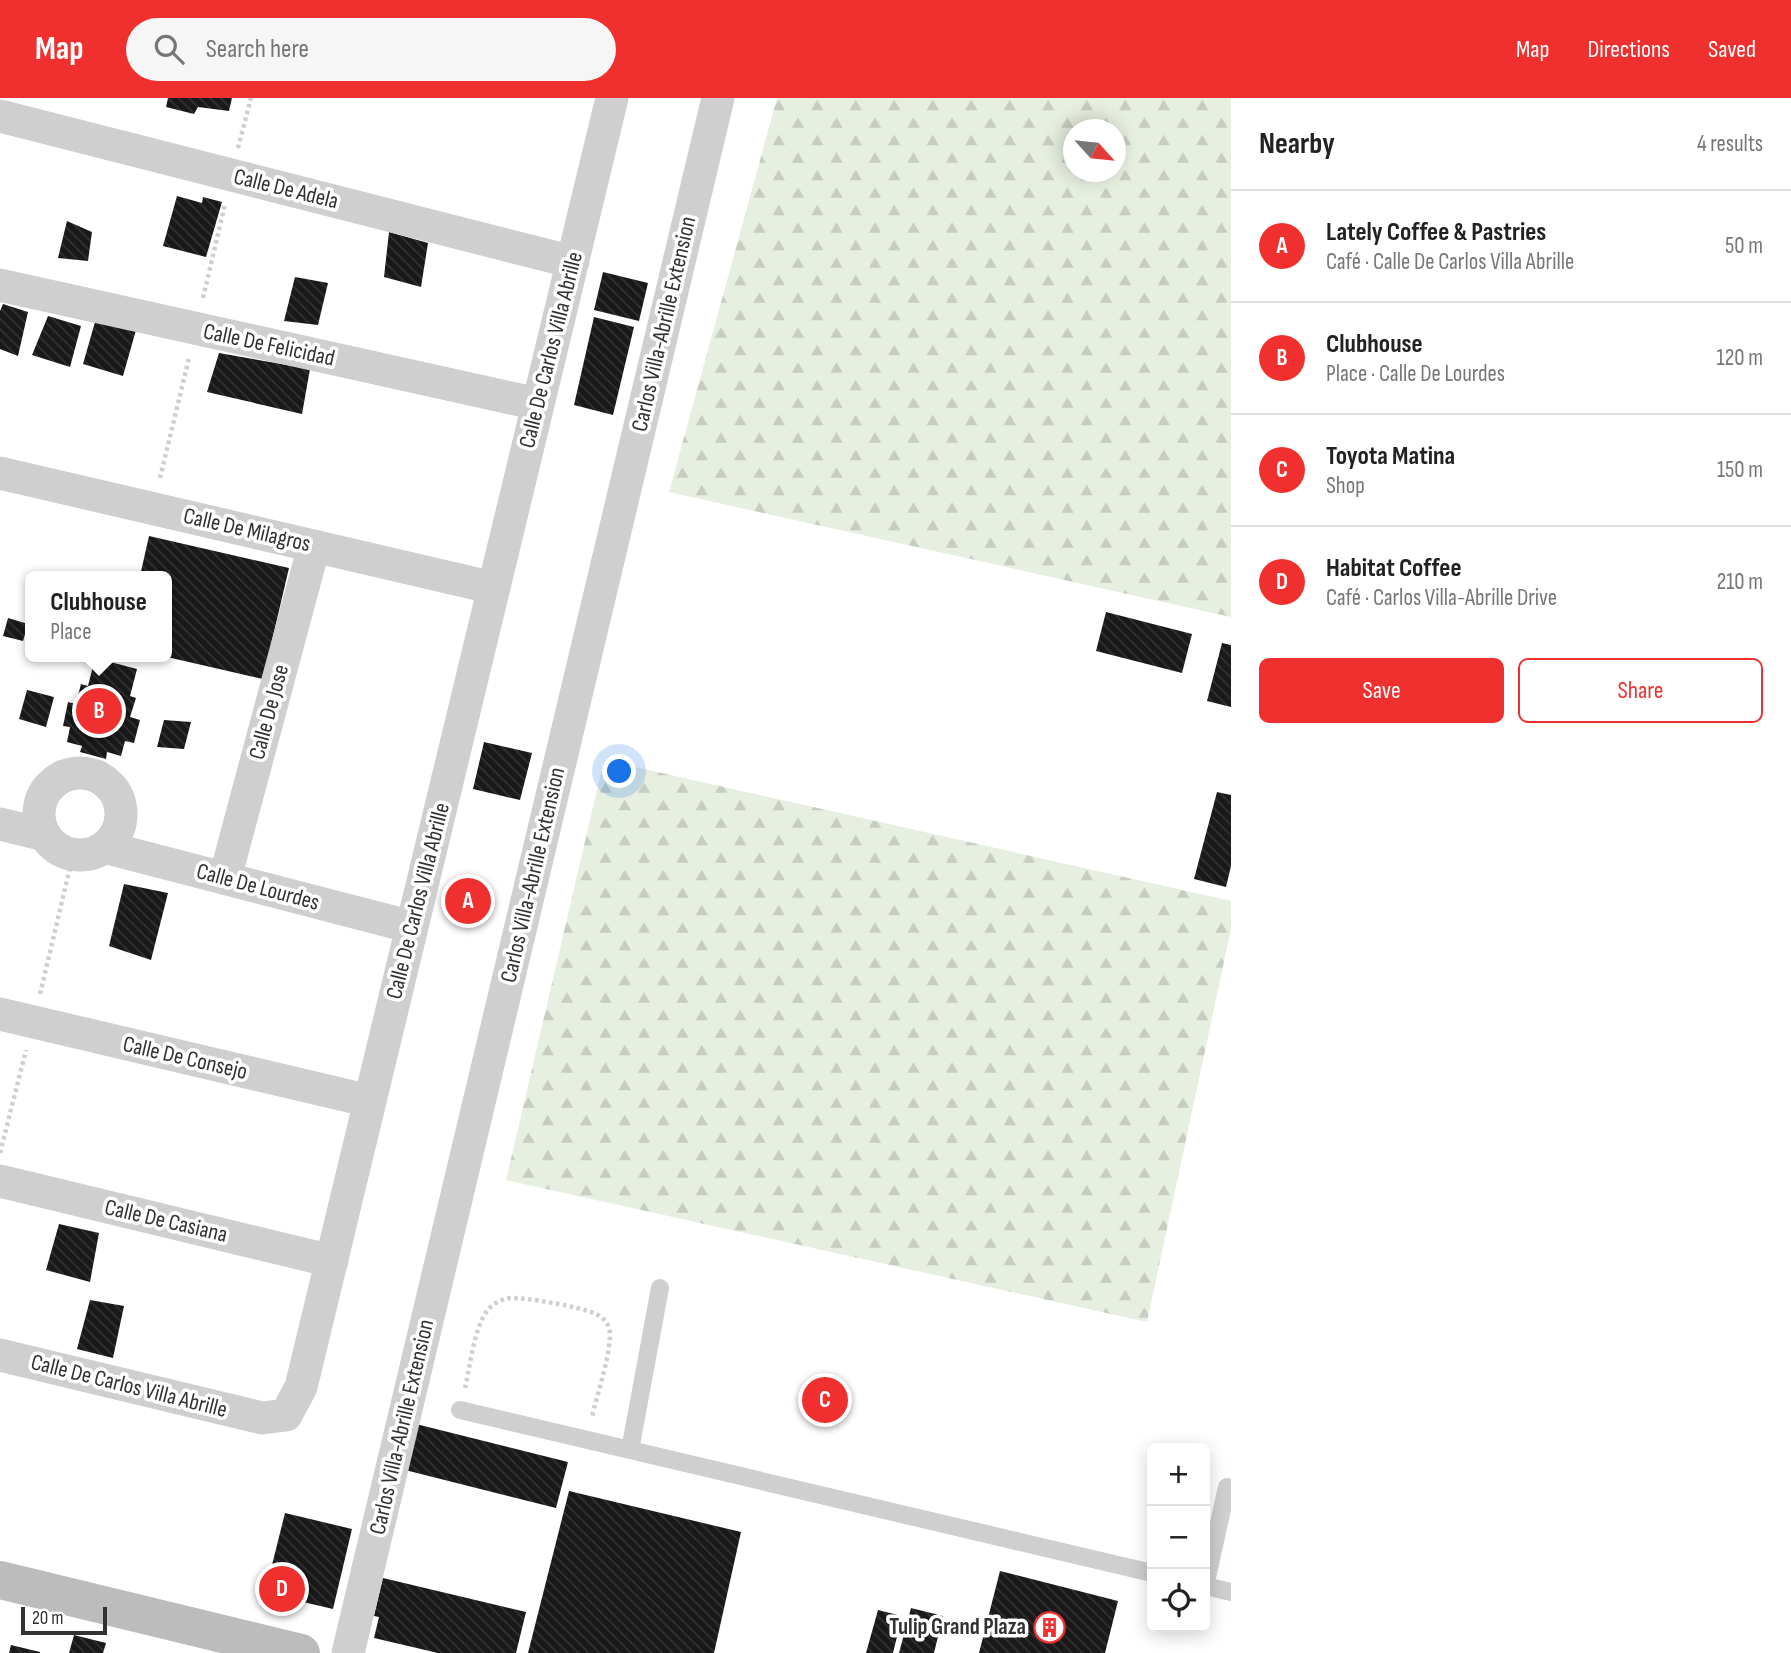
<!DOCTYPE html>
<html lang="en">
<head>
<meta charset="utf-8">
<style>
  :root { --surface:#fff; --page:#f6f6f6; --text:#222; --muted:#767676; --line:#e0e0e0; --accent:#ef302f }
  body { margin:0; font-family:"Sofia Sans Condensed",sans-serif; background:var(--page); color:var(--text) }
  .controls { position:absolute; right:21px; bottom:21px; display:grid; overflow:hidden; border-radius:10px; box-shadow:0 4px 18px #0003 }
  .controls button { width:63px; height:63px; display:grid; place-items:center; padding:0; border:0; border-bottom:2px solid var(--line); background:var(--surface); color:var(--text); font:35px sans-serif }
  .compass { position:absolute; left:1063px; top:21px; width:63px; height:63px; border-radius:50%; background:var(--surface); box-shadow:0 4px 18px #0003; rotate:117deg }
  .scale { position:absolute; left:21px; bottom:18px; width:86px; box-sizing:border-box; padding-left:7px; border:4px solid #323232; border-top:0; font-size:19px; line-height:24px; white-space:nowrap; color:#323232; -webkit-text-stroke:5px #fff; paint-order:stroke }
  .you { position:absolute; left:620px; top:674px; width:24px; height:24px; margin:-18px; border:5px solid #fff; border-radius:50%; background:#1a73e8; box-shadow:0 0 0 10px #1a73e833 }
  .badge { display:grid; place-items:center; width:46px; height:46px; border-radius:50%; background:var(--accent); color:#fff; font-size:23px; font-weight:700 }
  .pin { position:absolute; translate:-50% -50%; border:4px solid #fff; box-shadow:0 2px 7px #0006 }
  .popup { position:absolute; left:25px; top:473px; width:147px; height:91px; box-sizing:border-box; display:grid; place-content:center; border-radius:10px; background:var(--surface); filter:drop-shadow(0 2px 5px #0005); font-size:23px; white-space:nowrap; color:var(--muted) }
  .popup b { font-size:26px; color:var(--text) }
  .popup::after { content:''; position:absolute; left:50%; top:100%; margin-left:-14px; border:14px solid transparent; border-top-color:var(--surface) }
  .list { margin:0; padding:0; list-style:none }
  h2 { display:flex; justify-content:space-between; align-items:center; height:91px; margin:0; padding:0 28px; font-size:30px }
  h2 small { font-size:23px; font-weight:400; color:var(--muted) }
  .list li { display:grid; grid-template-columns:46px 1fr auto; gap:21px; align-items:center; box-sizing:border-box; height:112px; padding:0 28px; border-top:2px solid var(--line) }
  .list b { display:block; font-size:26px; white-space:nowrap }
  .list p { margin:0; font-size:23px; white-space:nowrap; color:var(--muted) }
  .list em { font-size:23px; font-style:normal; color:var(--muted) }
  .actions { display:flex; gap:14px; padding:21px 28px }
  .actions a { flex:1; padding:16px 0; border:2px solid var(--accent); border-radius:10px; text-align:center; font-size:24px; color:var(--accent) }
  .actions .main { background:var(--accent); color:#fff }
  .icon { flex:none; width:38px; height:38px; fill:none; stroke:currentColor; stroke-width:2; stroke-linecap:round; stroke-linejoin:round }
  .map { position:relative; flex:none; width:1231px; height:1555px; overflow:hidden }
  header { display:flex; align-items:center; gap:42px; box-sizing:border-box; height:98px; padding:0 35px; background:var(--accent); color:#fff }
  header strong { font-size:33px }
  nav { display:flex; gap:38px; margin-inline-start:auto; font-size:24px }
  .search { width:490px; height:63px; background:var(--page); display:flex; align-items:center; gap:18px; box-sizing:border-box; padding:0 24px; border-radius:38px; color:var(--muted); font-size:26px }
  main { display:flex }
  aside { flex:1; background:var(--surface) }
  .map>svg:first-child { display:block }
  .forest { fill:url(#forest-firs); fill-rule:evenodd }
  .building { fill:url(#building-back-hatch) }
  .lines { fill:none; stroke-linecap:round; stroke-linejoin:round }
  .path { stroke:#cfcfcf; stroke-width:4.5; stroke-dasharray:3.5 3.5; stroke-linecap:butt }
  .service { stroke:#cfcfcf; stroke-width:18 }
  .minor { stroke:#cfcfcf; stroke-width:33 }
  .secondary { stroke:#bcbcbc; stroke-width:38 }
  .labels { text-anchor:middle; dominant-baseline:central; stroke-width:7; stroke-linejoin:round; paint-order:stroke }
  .street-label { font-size:23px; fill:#323232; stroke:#fff }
  .poi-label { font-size:23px; font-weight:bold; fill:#323232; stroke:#fff; text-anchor:end }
</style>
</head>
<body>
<header>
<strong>Map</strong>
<div class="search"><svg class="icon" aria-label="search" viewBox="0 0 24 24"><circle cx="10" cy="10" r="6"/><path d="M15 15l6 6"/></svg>Search here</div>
<nav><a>Map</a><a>Directions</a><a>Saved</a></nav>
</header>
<main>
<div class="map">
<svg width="1231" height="1555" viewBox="0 0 1231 1555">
  <defs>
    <pattern id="forest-firs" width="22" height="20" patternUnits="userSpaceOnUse" patternTransform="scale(1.75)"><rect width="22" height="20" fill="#e7efe0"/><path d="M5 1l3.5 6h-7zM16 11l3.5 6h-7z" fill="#c7cdc1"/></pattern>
    <pattern id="building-back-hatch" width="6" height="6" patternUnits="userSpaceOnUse" patternTransform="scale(1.75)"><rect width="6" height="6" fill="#191919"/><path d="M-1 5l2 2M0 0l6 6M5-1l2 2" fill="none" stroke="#323232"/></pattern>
  </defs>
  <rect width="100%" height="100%" fill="#fff"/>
  <path class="forest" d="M777 0H1231V519L669 394ZM1074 32H1116V74H1074Z
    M604 662 1231 803V831L1147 1224 506 1082Z"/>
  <path class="building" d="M168 0H232L229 13 198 9 194 16 166 9Z
    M177 98 202 105 203 99 222 104 206 159 163 148Z
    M67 123 92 134 88 163 58 160Z
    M389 134 428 145 421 189 384 179Z
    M603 174 648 185 639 223 594 212Z
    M295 179 328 185 318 227 284 223Z
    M3 206 28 214 18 258 0 251V213Z
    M48 218 81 228 70 269 32 257Z
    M594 219 634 229 613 317 574 307Z
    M95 224 136 232 123 278 83 266Z
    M219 255 310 271 302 316 207 294Z
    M149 438 289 470 263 581 167 559V478H140Z
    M1106 514 1192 536 1182 575 1096 553Z
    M8 520 28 526 23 543 3 538Z
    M1222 545 1231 547V609L1207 603Z
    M95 560 137 571 130 598 136 600 130 619 140 622 134 645 125 643 121 658 107 654 106 661 80 654 82 648 67 644 70 629 63 628 68 604 76 606 81 586 88 588Z
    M27 592 54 599 46 629 19 621Z
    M164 622 191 624 184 651 157 649Z
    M484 644 532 655 520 702 473 691Z
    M1217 694 1231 697V768L1226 789 1194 781Z
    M124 786 168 795 151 862 109 848Z
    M59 1126 99 1135 90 1184 46 1172Z
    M90 1202 124 1208 113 1260 77 1251Z
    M416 1326 568 1364 556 1410 405 1372Z
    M569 1393 741 1434 714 1555H528Z
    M285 1415 352 1431 333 1511 265 1495Z
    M1000 1473 1118 1503 1105 1555H979Z
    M383 1480 526 1514 516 1555H438L374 1540 379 1519 374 1518Z
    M911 1510 943 1518 934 1555H899Z
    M878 1512 902 1518 893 1555H866Z
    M74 1537 106 1545 103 1555H69Z
    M11 1547 40 1554V1555H9Z"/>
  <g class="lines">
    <path class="path" d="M238 50 251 0
      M203 200 225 106
      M160 380 189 260
      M40 896 73 757
      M0 1055 26 952
      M465 1290C470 1269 474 1230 487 1213 492 1206 501 1201 510 1200 525 1199 580 1209 594 1215 601 1218 607 1223 609 1230 614 1247 596 1300 592 1319"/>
    <path class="service" d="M460 1312 1152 1475
      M630 1352 660 1190
      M1205 1488 1227 1389
      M1205 1488 1231 1494"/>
    <path class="minor" d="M0 18 573 164
      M0 187 538 306
      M0 375 494 490
      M39 716a41 41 0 1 1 82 0a41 41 0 1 1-82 0Z
      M0 726 45 737
      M104 749 412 829
      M225 780 314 448
      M0 916 370 1003
      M0 1083 332 1163
      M0 1257 262 1320 286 1317 301 1289 612 0
      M348 1555 718 0"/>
    <path class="secondary" d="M0 1482 301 1555"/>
  </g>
  <defs>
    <symbol id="building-ring" viewBox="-11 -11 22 22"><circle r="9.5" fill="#fff" stroke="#ef302f" stroke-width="1.5"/><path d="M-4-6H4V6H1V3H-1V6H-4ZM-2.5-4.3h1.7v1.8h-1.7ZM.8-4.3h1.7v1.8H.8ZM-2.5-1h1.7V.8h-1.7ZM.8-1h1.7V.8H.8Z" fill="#ef302f"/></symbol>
  </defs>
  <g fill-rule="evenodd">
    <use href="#building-ring" x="1032" y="1512" width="35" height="35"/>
  </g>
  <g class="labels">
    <g class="street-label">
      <text transform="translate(286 91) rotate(14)">Calle De Adela</text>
      <text transform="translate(664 226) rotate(-77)">Carlos Villa-Abrille Extension</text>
      <text transform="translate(269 247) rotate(12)">Calle De Felicidad</text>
      <text transform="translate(551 252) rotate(-76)">Calle De Carlos Villa Abrille</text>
      <text transform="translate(247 432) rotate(13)">Calle De Milagros</text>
      <text transform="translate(269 614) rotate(-75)">Calle De Jose</text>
      <text transform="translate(533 777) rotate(-77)">Carlos Villa-Abrille Extension</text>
      <text transform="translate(258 789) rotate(15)">Calle De Lourdes</text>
      <text transform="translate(418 803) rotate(-76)">Calle De Carlos Villa Abrille</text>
      <text transform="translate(185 960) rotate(13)">Calle De Consejo</text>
      <text transform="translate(166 1123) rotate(13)">Calle De Casiana</text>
      <text transform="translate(129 1288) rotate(14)">Calle De Carlos Villa Abrille</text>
      <text transform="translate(402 1329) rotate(-77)">Carlos Villa-Abrille Extension</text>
    </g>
    <g class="poi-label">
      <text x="1026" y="1529">Tulip Grand Plaza</text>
    </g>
  </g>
</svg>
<div class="controls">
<button>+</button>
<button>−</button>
<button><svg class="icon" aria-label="locate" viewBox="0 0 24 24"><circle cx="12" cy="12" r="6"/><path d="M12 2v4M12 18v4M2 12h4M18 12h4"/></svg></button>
</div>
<svg class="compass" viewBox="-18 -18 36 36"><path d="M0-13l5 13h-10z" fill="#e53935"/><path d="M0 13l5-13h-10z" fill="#767676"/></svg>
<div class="scale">20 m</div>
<div class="you"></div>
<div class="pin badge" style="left:468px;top:803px">A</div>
<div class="pin badge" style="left:99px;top:613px">B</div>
<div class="popup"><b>Clubhouse</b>Place</div>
<div class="pin badge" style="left:825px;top:1302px">C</div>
<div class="pin badge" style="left:282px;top:1491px">D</div>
</div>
<aside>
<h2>Nearby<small>4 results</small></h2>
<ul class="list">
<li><span class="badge">A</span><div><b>Lately Coffee &amp; Pastries</b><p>Café · Calle De Carlos Villa Abrille</p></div><em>50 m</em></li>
<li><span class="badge">B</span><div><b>Clubhouse</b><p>Place · Calle De Lourdes</p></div><em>120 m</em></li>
<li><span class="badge">C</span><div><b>Toyota Matina</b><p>Shop</p></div><em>150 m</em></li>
<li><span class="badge">D</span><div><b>Habitat Coffee</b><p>Café · Carlos Villa-Abrille Drive</p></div><em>210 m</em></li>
</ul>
<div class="actions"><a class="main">Save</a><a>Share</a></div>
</aside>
</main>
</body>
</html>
